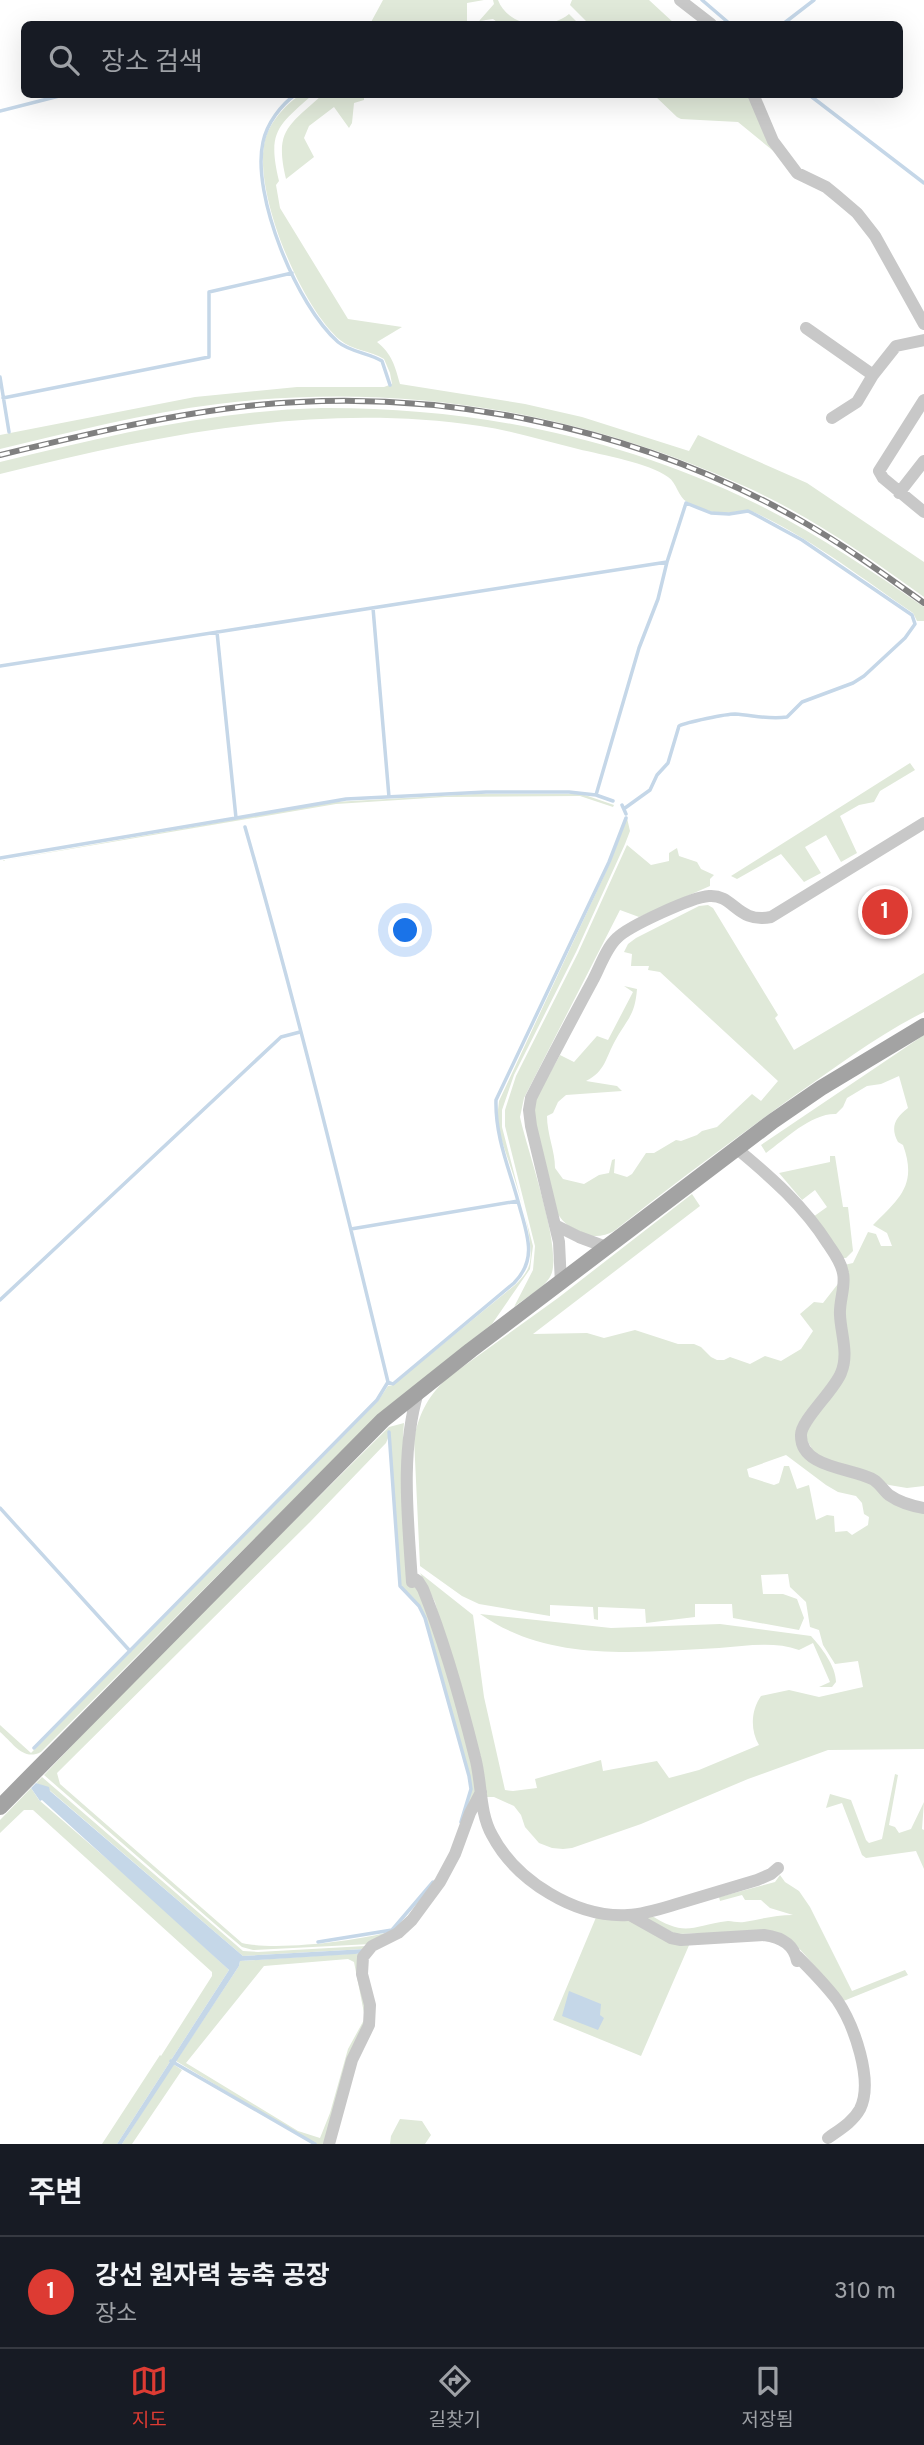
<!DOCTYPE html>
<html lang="ko">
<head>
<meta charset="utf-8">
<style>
  :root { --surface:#171b24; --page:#242831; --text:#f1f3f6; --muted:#9ea1a6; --line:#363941; --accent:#dd3b33 }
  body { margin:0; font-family:Overpass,"Noto Sans KR",sans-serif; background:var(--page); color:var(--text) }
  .you { position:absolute; left:406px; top:931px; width:24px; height:24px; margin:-18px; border:5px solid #fff; border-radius:50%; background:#1a73e8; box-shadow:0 0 0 10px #1a73e833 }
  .badge { display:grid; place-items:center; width:46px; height:46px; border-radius:50%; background:var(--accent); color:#fff; font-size:23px; font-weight:700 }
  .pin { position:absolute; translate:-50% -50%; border:4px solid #fff; box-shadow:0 2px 7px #0006 }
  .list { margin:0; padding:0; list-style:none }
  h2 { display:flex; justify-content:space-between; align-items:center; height:91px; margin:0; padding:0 28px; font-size:30px }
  h2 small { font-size:23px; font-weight:400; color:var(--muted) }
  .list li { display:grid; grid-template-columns:46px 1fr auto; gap:21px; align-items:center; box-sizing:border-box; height:112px; padding:0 28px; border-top:2px solid var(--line) }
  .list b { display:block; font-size:26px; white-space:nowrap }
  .list p { margin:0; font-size:23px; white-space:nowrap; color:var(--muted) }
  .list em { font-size:23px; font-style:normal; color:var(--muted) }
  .icon { flex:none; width:38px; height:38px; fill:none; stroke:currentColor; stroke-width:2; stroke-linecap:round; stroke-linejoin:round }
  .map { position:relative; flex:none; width:924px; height:2144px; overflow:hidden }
  .search { position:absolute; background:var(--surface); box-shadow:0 7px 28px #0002; left:21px; right:21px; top:21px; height:77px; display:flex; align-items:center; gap:18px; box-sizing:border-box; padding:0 24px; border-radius:10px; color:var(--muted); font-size:26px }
  .sheet { height:203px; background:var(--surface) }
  nav { display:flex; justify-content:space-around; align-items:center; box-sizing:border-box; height:98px; border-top:2px solid var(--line); background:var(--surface); font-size:19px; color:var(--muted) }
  nav a { display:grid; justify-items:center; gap:4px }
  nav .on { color:var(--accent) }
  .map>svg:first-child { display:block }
  .green { fill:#e0e9d9; fill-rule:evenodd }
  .water { fill:#c5d7e8 }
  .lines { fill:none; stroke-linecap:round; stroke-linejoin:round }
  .stream { stroke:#c5d7e8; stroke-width:3.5 }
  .minor { stroke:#c8c8c8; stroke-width:12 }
  .major { stroke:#a3a3a3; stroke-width:16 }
  .rail-casing { stroke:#808080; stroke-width:6 }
  .rail { stroke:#fff; stroke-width:3.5; stroke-dasharray:10; stroke-linecap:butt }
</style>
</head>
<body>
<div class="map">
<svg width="924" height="2144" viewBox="0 0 924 2144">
  <rect width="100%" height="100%" fill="#fff"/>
  <path class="green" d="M383 0H484L467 3V24H370Z
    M493 0H498C508 27 548 31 569 14L579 24H500L493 19 479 21 494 4Z
    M572 0H649L675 24H589L570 5Z
    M323 94 364 95V100L354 103 352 123 349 128 334 107 309 126 304 138 314 157 286 179C274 129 289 126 323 94Z
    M300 95H312C278 126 267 131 279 181L276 185 280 208 348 319 402 327 377 342C392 354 395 366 400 384L525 404 582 417 689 451 698 435 807 483 924 562V597C867 556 809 515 744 486 579 411 397 381 218 404 144 413 72 432 0 449V435L195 397 297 387H384L392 384 390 373 384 359C371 351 351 350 340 340 301 307 252 191 265 140 270 122 285 105 300 95Z
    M654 95H750L782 158 738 122 681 119 677 117Z
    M321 408C473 407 620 437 757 504 816 533 870 570 924 607V621H917L913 613C863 579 813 540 758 514 745 508 735 513 722 513 711 513 696 507 687 502 678 497 677 483 668 477 649 463 602 455 578 449 545 441 513 431 480 426 317 402 158 435 0 474V462C106 436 212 411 321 408Z
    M910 763 915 770 880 791 874 802 859 805 840 816 857 853 841 862 826 835 805 847 821 873 804 882 781 854 737 879 731 876Z
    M475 794H582L614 805 613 807 580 796 445 797 336 804 0 861 334 802Z
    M627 818 630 831 625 844 576 952 514 1075 502 1110V1127L533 1246 530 1269 492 1324 380 1413 41 1752C23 1761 14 1744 0 1732V1725L31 1753 378 1401 388 1386 393 1385 515 1285C522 1278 528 1272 530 1262 535 1231 510 1167 500 1135L497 1119 499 1101 610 863Z
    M627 845 651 865 669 861V853L677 848 679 856 697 862 701 869 714 875 710 879V886L639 917 620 910 524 1098 520 1117C527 1150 563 1249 551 1275 545 1288 525 1298 514 1307L533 1270 535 1246 505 1126V1110L516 1076 578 953Z
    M708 905 713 908 778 1015 775 1018 794 1050 924 973V1012C878 1035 836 1067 794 1096 733 1140 673 1184 614 1231 594 1243 569 1232 557 1213L534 1121 535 1100 560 1055 574 1062 597 1036 608 1040 633 992 624 986 637 989C635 1016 627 1019 615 1041 606 1057 605 1072 586 1081L617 1086 622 1091 566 1095 558 1102 553 1113 547 1116C547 1134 555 1151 555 1168L563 1179 584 1184 599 1175 609 1173 612 1160 615 1159 614 1173 627 1177 632 1174 646 1153H654L676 1140 681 1141 697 1135 702 1131 717 1127 752 1094 761 1101 778 1081 660 972 648 970 649 966H631L632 954 624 952 628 944 636 938 699 906Z
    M924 1035V1486L907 1488 889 1485 815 1454 804 1435 841 1380 844 1265 853 1263 868 1232 876 1234 881 1246H892L887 1233 873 1225C898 1199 918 1186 903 1145L898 1142C890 1127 895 1118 908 1108L899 1076 881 1084 867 1086 847 1098 843 1107 836 1114C812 1113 785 1139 766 1153L761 1145Z
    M830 1156H835L843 1207H848L853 1251 846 1258H841L813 1217 827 1207 815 1190 802 1200 779 1173 830 1162Z
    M692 1194 700 1206 533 1334 587 1333 604 1338 635 1330 678 1344H694L701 1347 711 1357 717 1360H724L730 1357 750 1364 765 1356 781 1361 801 1349 813 1331 800 1314 814 1302 823 1303 841 1280 839 1370 810 1409 801 1449 866 1477 924 1511V1749L828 1750 748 1779 641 1824 572 1848 563 1849 552 1848 539 1843 525 1827 521 1815 514 1806 494 1797H486L435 1602 420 1573 473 1615 484 1697 505 1790 513 1791 537 1788 535 1779 601 1760 603 1771 657 1761 669 1778 699 1770 759 1745C750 1730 751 1710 761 1696L789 1690 819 1697 863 1687 858 1661 835 1664 823 1645 819 1630 810 1627 806 1602 790 1587 788 1574 761 1575 763 1594H783L797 1599 804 1618 799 1630 733 1618 732 1604H695V1617L646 1623 645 1609 598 1607V1620L594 1619 593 1607 550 1605V1616L479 1604 462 1596 420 1566 414 1438C420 1411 429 1394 450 1376L558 1298ZM786 1455 826 1485 838 1492 856 1496 862 1503 864 1514 869 1517 868 1525 852 1535 847 1531 835 1532 834 1516 827 1515 816 1520 809 1485 797 1489 789 1466H784L779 1483 774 1485 749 1477 747 1469Z
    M404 1423 403 1436 410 1584H417L434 1621 478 1783V1790L453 1856 439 1880 408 1922 393 1934 371 1944 253 1950 242 1947 223 1931 44 1775 145 1669 389 1427ZM390 1433 401 1586 419 1605 426 1618 470 1776C473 1803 453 1852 440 1876 428 1896 409 1915 393 1931 357 1941 277 1951 242 1943L60 1784 57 1773 310 1522 386 1443Z
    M480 1614 611 1628 720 1624 811 1636C821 1647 836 1666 836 1682L832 1687H819L830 1682 813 1643 799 1650C774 1641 746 1646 719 1648 638 1652 550 1663 480 1614Z
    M895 1774 898 1775 889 1825 895 1827 899 1833 911 1829 924 1802 922 1829 924 1830V1869L916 1851 866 1858 862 1855 842 1803 826 1808 830 1794 851 1800 866 1840 869 1843 882 1839Z
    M42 1777 243 1951 258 1952 365 1946V1949L243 1956 47 1788 36 1783Z
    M31 1788 39 1800 144 1891 229 1970 117 2144H102L160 2055 161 2056 212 1976V1972L33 1810H24L0 1833V1820Z
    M780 1875 785 1882 799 1891 810 1907 852 1991 905 1970 908 1975 841 2002C824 1981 798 1936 772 1931L676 1934 641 1916 649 1914C686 1938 690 1926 728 1921 733 1921 738 1923 744 1922 761 1919 776 1915 793 1915L770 1908 761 1900H745L742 1895 720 1901 719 1897 775 1882Z
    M597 1915 626 1919 690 1943 641 2056 553 2020Z
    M363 1953 369 2011 326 2144H317L307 2140 176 2061 239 1966 240 1961ZM348 1959 354 1962 365 2018 348 2049 330 2113 320 2138 298 2131 186 2063 264 1966Z
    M173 2064 182 2070 132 2144H122Z
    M400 2119 422 2121 431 2135 425 2144H390L391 2136Z"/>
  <path class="water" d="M36 1783 49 1787 50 1791 243 1956 365 1949 363 1953 355 1954 240 1961 239 1966 122 2144H117L229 1970 42 1800 40 1801 31 1788Z
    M569 1991 601 2004 600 2015 604 2018 598 2030 562 2016Z"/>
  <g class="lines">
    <path class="stream" d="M702 0 730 24
      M783 24 814 0
      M296 94C281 105 267 123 263 142 251 195 297 306 338 342 350 352 369 353 382 361L390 385
      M808 94 924 183
      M0 111 67 94
      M0 377 9 432
      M3 398 209 357V292L292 273
      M373 608 389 797
      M0 666 667 562 686 503 711 513 729 514 748 511 756 515 802 540 912 615 915 624 905 638 864 676 853 683 802 702 787 717C768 720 753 715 735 714 726 714 687 722 679 726L668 763 657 775 650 790 625 808
      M596 795 613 801
      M622 805 626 814
      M236 818 346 799 486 792H569L596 795 639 648 658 599 667 562
      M0 858 236 818 217 632
      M351 1229 518 1201C509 1168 495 1136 496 1100L609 862 626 818
      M0 1300 281 1037 300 1032
      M388 1382 393 1384 514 1283C539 1258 526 1232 518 1201
      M389 1432 400 1586 419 1606 425 1618 469 1776 471 1789 461 1822
      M0 1508 130 1651
      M34 1748 377 1400 388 1382C343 1196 298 1011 245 827
      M318 1942 392 1930 433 1882
      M171 2061 315 2144"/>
    <path class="minor" d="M680 0 711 24
      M753 94 773 141 797 173 826 187 837 196 857 213 875 236 924 324
      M806 328 873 375
      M924 400 879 471 883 478 924 512
      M832 418 857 402 873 375 896 346 924 340
      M899 493 924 461
      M736 1148C771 1177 804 1206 828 1244 834 1253 841 1262 843 1273 846 1286 839 1301 840 1315 841 1335 849 1354 841 1373 834 1391 801 1420 801 1435 800 1469 855 1468 874 1480 880 1484 884 1491 889 1495 899 1502 912 1506 924 1508
      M555 1225 579 1237 606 1247
      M561 1284 559 1242 531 1126 529 1110 531 1098C551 1058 572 1019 593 980 600 967 606 948 617 938 629 926 692 897 709 896 734 894 737 924 771 917L924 823
      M412 1577 418 1581 423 1589C445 1643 461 1701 475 1757 482 1782 479 1812 492 1835 516 1881 576 1918 628 1915 646 1914 663 1908 680 1903 706 1895 731 1888 757 1880L771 1874 778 1868
      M412 1582C408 1519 400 1453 418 1392
      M630 1915 671 1938 681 1940 764 1935C780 1937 794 1944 797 1961
      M797 1956C811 1970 825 1984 837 2000 854 2025 874 2081 860 2109 853 2122 839 2130 828 2138
      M329 2144 352 2060 369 2025 370 2005 362 1974 363 1957 372 1946 398 1933 412 1920 440 1882 455 1854 470 1813 481 1792"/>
    <path class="major" d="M0 1807 383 1420 471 1350 773 1121 821 1088 924 1026"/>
    <defs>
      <path id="rail" d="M0 455C79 436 158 417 239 407 432 384 637 426 805 523 847 547 885 575 924 603"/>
    </defs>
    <use href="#rail" class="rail-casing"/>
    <use href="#rail" class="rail"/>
  </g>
</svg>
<div class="you"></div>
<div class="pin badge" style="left:885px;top:912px">1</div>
<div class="search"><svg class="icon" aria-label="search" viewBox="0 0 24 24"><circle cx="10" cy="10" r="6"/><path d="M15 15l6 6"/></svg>장소 검색</div>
</div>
<section class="sheet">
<h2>주변<small></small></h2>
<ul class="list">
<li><span class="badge">1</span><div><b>강선 원자력 농축 공장</b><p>장소</p></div><em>310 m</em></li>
</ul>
</section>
<nav>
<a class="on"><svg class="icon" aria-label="map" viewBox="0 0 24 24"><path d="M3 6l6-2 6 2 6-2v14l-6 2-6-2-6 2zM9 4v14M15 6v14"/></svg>지도</a>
<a><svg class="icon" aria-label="directions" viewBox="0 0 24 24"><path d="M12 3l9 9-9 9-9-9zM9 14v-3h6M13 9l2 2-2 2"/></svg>길찾기</a>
<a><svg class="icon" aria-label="saved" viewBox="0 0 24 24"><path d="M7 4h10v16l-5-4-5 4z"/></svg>저장됨</a>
</nav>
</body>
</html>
